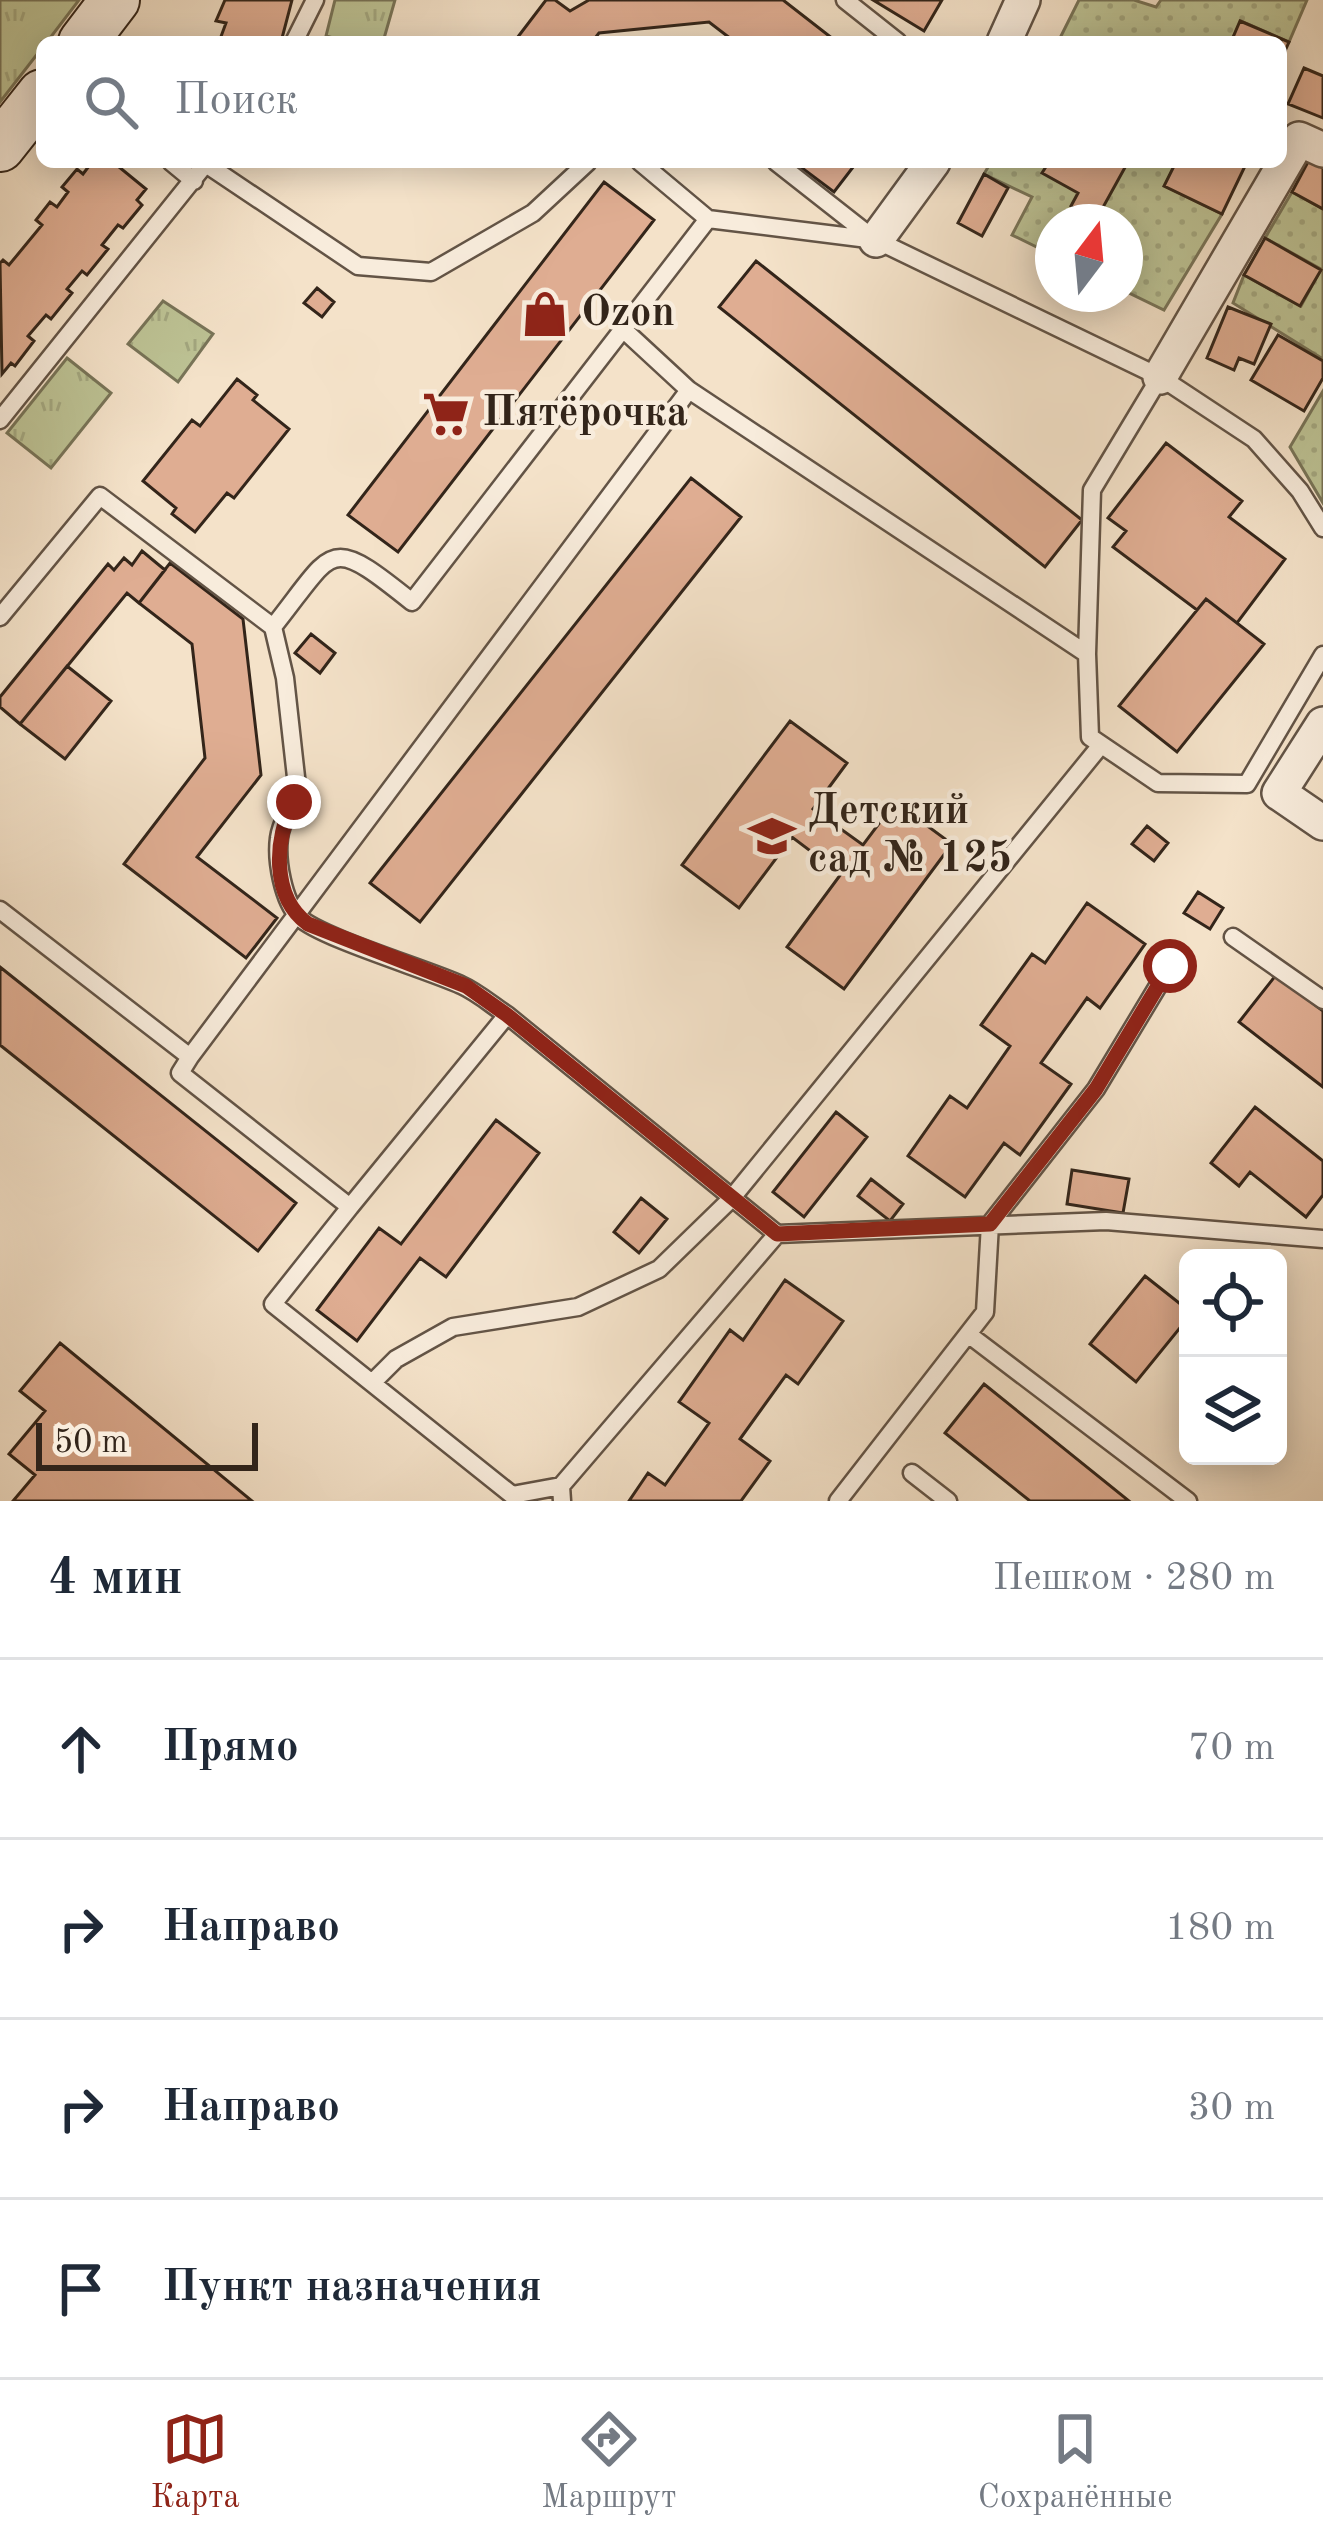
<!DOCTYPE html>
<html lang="ru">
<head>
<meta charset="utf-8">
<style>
  :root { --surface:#fff; --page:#f2f2f3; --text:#1f2937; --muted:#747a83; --line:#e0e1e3; --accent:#8f2418 }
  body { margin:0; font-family:"Old Standard TT",serif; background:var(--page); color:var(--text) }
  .controls { position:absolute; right:36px; bottom:36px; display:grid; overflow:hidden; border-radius:18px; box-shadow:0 6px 30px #0003 }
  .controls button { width:108px; height:108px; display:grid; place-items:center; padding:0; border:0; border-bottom:3px solid var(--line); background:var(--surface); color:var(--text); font:60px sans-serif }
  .compass { position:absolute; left:1035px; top:204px; width:108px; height:108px; border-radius:50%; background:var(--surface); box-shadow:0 6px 30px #0003; rotate:16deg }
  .scale { position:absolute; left:36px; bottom:30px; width:222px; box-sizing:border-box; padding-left:12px; border:6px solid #33251a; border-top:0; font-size:33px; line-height:42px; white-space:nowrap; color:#33251a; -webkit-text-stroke:9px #f8ecdc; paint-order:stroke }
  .stop { position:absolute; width:36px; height:36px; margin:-27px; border:9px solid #8f2418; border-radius:50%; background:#fff }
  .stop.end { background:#8f2418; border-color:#fff; box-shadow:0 3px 12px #0008 }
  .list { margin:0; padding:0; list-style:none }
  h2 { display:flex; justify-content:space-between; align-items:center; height:156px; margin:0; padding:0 48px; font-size:51px }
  h2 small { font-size:39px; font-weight:400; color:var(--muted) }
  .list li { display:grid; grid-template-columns:78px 1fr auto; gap:36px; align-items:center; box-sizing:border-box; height:180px; padding:0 48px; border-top:3px solid var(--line) }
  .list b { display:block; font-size:45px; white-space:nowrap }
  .list em { font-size:39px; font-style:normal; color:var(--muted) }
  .icon { flex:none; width:66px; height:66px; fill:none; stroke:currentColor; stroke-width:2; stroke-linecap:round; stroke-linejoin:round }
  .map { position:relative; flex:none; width:1323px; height:1501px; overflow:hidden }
  .search { position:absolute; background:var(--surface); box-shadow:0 6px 30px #0003; left:36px; right:36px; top:36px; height:132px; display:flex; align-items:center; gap:30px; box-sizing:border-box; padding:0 42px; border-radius:18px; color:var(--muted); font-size:45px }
  .sheet { height:876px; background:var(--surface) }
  nav { display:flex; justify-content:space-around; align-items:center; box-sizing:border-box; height:168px; border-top:3px solid var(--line); background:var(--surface); font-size:33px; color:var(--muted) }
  nav a { display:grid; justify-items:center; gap:6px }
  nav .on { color:var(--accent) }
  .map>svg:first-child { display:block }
  .grass { fill:url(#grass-dots); stroke:#787458; stroke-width:3 }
  .park { fill:url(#park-tufts); stroke:#787458; stroke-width:3 }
  .building { fill:#dfad92; stroke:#33251a; stroke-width:3 }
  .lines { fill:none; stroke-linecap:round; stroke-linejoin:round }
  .lane-casing { stroke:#635446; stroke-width:21 }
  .street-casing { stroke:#635446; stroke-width:38 }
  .secondary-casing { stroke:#33251a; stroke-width:52 }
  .lane { stroke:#f8ecdc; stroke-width:16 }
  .street { stroke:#f8ecdc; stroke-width:33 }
  .secondary { stroke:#f8ecdc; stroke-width:48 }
  .route { stroke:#8f2418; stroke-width:15 }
  .labels { text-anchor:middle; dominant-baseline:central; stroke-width:9; stroke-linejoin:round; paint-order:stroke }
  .poi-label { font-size:42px; font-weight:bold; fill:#33251a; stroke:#f8ecdc; text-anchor:start }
</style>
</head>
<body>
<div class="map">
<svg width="1323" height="1501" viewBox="0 0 1323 1501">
  <defs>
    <pattern id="grass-dots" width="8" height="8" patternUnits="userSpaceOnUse" patternTransform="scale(3)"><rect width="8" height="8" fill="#bdc395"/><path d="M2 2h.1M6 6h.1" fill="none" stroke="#a3a780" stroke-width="1.8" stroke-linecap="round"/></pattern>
    <pattern id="park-tufts" width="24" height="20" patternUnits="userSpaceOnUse" patternTransform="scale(3)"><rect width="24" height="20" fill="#bdc395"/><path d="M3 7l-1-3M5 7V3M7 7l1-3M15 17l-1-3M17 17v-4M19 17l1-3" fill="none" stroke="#a3a780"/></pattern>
  </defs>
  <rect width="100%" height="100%" fill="#f4e2c9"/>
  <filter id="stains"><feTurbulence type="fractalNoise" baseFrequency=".00167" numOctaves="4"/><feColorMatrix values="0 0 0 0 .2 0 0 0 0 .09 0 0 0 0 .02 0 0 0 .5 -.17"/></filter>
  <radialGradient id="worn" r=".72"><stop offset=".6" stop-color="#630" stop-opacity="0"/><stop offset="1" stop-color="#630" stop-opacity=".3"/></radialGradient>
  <path class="grass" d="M1079 0H1134L1156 7 1161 0H1307L1289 42 1241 21 1231 42H1058Z
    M991 162H1176L1165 186 1222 214 1164 310 1125 291V222H1053V255L1012 235 1032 197 984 174Z
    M1292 192 1323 209V359L1233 303 1244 275 1301 306 1321 269 1265 238Z
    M1323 391V503L1290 447Z"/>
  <path class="park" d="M0 0H79L47 42H42V48L0 102Z
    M335 0H395L383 42H348L326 36Z
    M163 301 213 334 178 382 128 344Z
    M67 358 111 393 51 468 7 433Z"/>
  <path class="building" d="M225 0H292L281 42H219L226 23 216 21Z
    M546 0H555L570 11 589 0H783L837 42H735L709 22 599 33 592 42H514Z
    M873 0H942L924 31Z
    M1240 21 1289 42 1281 60V42H1231Z
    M1304 68 1323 76V118L1288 104Z
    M1309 160 1323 168V209L1292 192Z
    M92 162H113L146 189 137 200 142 205 123 228 118 225 102 245 108 249 87 275 82 271 67 289 72 293 51 319 46 315 28 336 34 341 15 366 11 363 2 374 0 263 3 260 9 265 42 225 36 220 50 202 57 207 68 192 62 187 77 169 83 174Z
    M794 162H857L834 192Z
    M1049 162H1128L1096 220 1071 206 1078 193 1042 173Z
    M1176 162H1247L1222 214 1164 186Z
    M984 174 1008 188 982 236 958 223Z
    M604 182 654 220 398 552 348 515Z
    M1265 238 1321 270 1300 306 1244 275Z
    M756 261 1082 520 1045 567 719 307Z
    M317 288 334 302 322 317 304 303Z
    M1228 307 1271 324 1254 364 1239 358 1234 370 1207 358Z
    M1278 335 1323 361V378L1304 411 1251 380Z
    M237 379 257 395 253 400 289 429 234 498 227 493 195 532 172 514 176 508 143 481 192 420 200 426Z
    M1166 443 1242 501 1229 517 1285 559 1237 623 1206 599 1197 610 1113 547 1126 531 1108 518Z
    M691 478 741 517 420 922 370 883Z
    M142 551 165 570 139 603 127 593 20 724 0 707V697L108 564 114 570 124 558 132 565Z
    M170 563 243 619 261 775 197 857 277 918 246 958 124 864 205 758 192 644 139 603Z
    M1206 599 1264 644 1177 752 1119 706Z
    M311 634 335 653 320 673 295 653Z
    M67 666 111 701 65 759 20 724Z
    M790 721 847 763 813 809 863 845 895 802 952 844 844 989 787 947 841 874 792 837 739 908 682 865Z
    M1147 826 1168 843 1154 861 1132 844Z
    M1198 892 1223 908 1210 929 1184 913Z
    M1087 903 1145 944 1100 1008 1087 998 1041 1063 1071 1084 1020 1155 1004 1143 965 1197 908 1156 950 1096 967 1108 1010 1046 981 1025 1032 954 1045 963Z
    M0 967 296 1203 258 1251 0 1045Z
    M1276 975 1323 1011V1087L1239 1022Z
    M1255 1107 1323 1161V1195L1306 1217 1250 1172 1239 1186 1211 1163Z
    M836 1112 867 1137 804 1217 773 1192Z
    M496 1120 539 1153 446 1277 420 1258 357 1341 317 1310 379 1228 401 1244Z
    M1072 1170 1129 1179 1123 1213 1067 1204Z
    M871 1179 903 1204 890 1221 858 1196Z
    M641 1198 667 1219 639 1253 614 1232Z
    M1145 1276 1188 1310V1318L1136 1382 1090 1344Z
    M785 1280 843 1321 798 1384 786 1375 740 1439 770 1461 741 1501H629L648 1473 665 1485 709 1423 679 1402 730 1330 743 1340Z
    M60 1343 252 1501H13L35 1475 9 1454 45 1411 20 1391Z
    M984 1384 1129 1501H1030L945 1433Z"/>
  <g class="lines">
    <defs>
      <path id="lane" d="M845 0 898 42
        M294 42 315 0
        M171 162 194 181
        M776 162 874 239
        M206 164 358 266 431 272 533 213 588 162
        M708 219 876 240 1160 377 1254 439 1300 491 1323 528
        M623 329 689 390 1087 654 1092 490 1160 377
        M0 420 207 162
        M0 617 100 496 273 627
        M1087 654 1090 737 1158 783 1247 784 1323 655
        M0 910 190 1057 180 1073 350 1207 507 1015 777 1234
        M1233 937 1323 1000
        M507 1015C492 1005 477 992 461 985 429 970 318 937 299 917 283 901 276 860 279 838 281 820 294 805 297 786L285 678 273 627C336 548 326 533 412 602L708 219 640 162
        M190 1057 689 390
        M350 1207 273 1304 512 1495 561 1486
        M968 1334 1188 1501
        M372 1383 396 1359 453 1327 578 1307 659 1269 731 1199 1101 745
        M912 1473 948 1501
        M562 1501 561 1486 777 1234 1106 1221 1323 1239
        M838 1501 985 1312 990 1224 1096 1089 1170 966"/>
      <path id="street" d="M1004 42 1023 0
        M876 240 933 162
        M1160 377 1299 139 1323 150
        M1323 724 1279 793 1323 823"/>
      <path id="secondary" d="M83 42 115 0
        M0 147 42 94"/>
    </defs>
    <use href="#lane" class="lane-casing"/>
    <use href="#street" class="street-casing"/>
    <use href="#secondary" class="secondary-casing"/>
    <use href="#lane" class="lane"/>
    <use href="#street" class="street"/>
    <use href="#secondary" class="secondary"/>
  </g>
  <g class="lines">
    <path class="route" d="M294 802C274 838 271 897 308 924L466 986 507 1015 777 1234 990 1224 1096 1089 1170 966"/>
  </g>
  <defs>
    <symbol id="shop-bare" viewBox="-9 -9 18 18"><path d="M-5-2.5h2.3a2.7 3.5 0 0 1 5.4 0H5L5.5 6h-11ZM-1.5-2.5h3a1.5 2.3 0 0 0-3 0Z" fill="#8f2418" stroke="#f8ecdc" stroke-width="2.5" paint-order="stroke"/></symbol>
    <symbol id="supermarket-bare" viewBox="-9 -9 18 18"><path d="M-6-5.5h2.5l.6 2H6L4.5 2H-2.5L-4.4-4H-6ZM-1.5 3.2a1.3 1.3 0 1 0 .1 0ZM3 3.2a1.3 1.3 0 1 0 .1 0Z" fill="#8f2418" stroke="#f8ecdc" stroke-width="2.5" paint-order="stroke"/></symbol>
    <symbol id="school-bare" viewBox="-9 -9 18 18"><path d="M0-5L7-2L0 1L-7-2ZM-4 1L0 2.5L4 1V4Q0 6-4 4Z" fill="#8f2418" stroke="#f8ecdc" stroke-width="2.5" paint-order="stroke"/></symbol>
  </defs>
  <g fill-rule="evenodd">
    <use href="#shop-bare" x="512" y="281" width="66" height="66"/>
    <use href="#supermarket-bare" x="413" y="381" width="66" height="66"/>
    <use href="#school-bare" x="739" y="803" width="66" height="66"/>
  </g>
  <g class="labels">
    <g class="poi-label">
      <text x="581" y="314">Ozon</text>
      <text x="482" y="414">Пятёрочка</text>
      <text x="808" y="812">Детский<tspan x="808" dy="48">сад № 125</tspan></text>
    </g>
  </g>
  <rect width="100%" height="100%" filter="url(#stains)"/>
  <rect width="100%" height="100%" fill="url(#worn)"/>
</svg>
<div class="controls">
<button><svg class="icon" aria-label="locate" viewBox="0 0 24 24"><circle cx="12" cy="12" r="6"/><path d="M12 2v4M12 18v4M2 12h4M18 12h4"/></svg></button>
<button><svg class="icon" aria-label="layers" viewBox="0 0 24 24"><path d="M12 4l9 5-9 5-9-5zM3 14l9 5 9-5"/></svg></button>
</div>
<svg class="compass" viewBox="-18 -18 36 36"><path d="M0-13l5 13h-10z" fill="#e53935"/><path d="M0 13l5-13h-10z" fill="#747a83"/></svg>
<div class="scale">50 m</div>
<div class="stop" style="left:1170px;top:966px"></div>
<div class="stop end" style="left:294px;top:802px"></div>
<div class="search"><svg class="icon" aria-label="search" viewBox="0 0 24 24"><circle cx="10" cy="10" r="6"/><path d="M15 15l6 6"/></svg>Поиск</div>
</div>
<section class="sheet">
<h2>4 мин<small>Пешком · 280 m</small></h2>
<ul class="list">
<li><svg class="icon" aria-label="ahead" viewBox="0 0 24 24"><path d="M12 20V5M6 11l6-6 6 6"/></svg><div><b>Прямо</b></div><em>70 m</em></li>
<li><svg class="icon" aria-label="right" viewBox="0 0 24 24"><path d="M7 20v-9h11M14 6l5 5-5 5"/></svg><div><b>Направо</b></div><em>180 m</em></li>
<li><svg class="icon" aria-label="right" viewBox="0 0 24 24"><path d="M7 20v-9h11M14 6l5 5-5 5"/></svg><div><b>Направо</b></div><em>30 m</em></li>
<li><svg class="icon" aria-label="arrive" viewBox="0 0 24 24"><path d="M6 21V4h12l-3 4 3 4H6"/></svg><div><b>Пункт назначения</b></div></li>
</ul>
</section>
<nav>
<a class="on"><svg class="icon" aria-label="map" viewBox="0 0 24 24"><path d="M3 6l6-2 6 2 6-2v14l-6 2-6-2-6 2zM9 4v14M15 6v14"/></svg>Карта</a>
<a><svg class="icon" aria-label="directions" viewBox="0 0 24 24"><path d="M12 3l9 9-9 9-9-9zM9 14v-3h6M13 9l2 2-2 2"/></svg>Маршрут</a>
<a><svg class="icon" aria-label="saved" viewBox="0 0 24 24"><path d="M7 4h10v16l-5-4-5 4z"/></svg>Сохранённые</a>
</nav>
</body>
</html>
